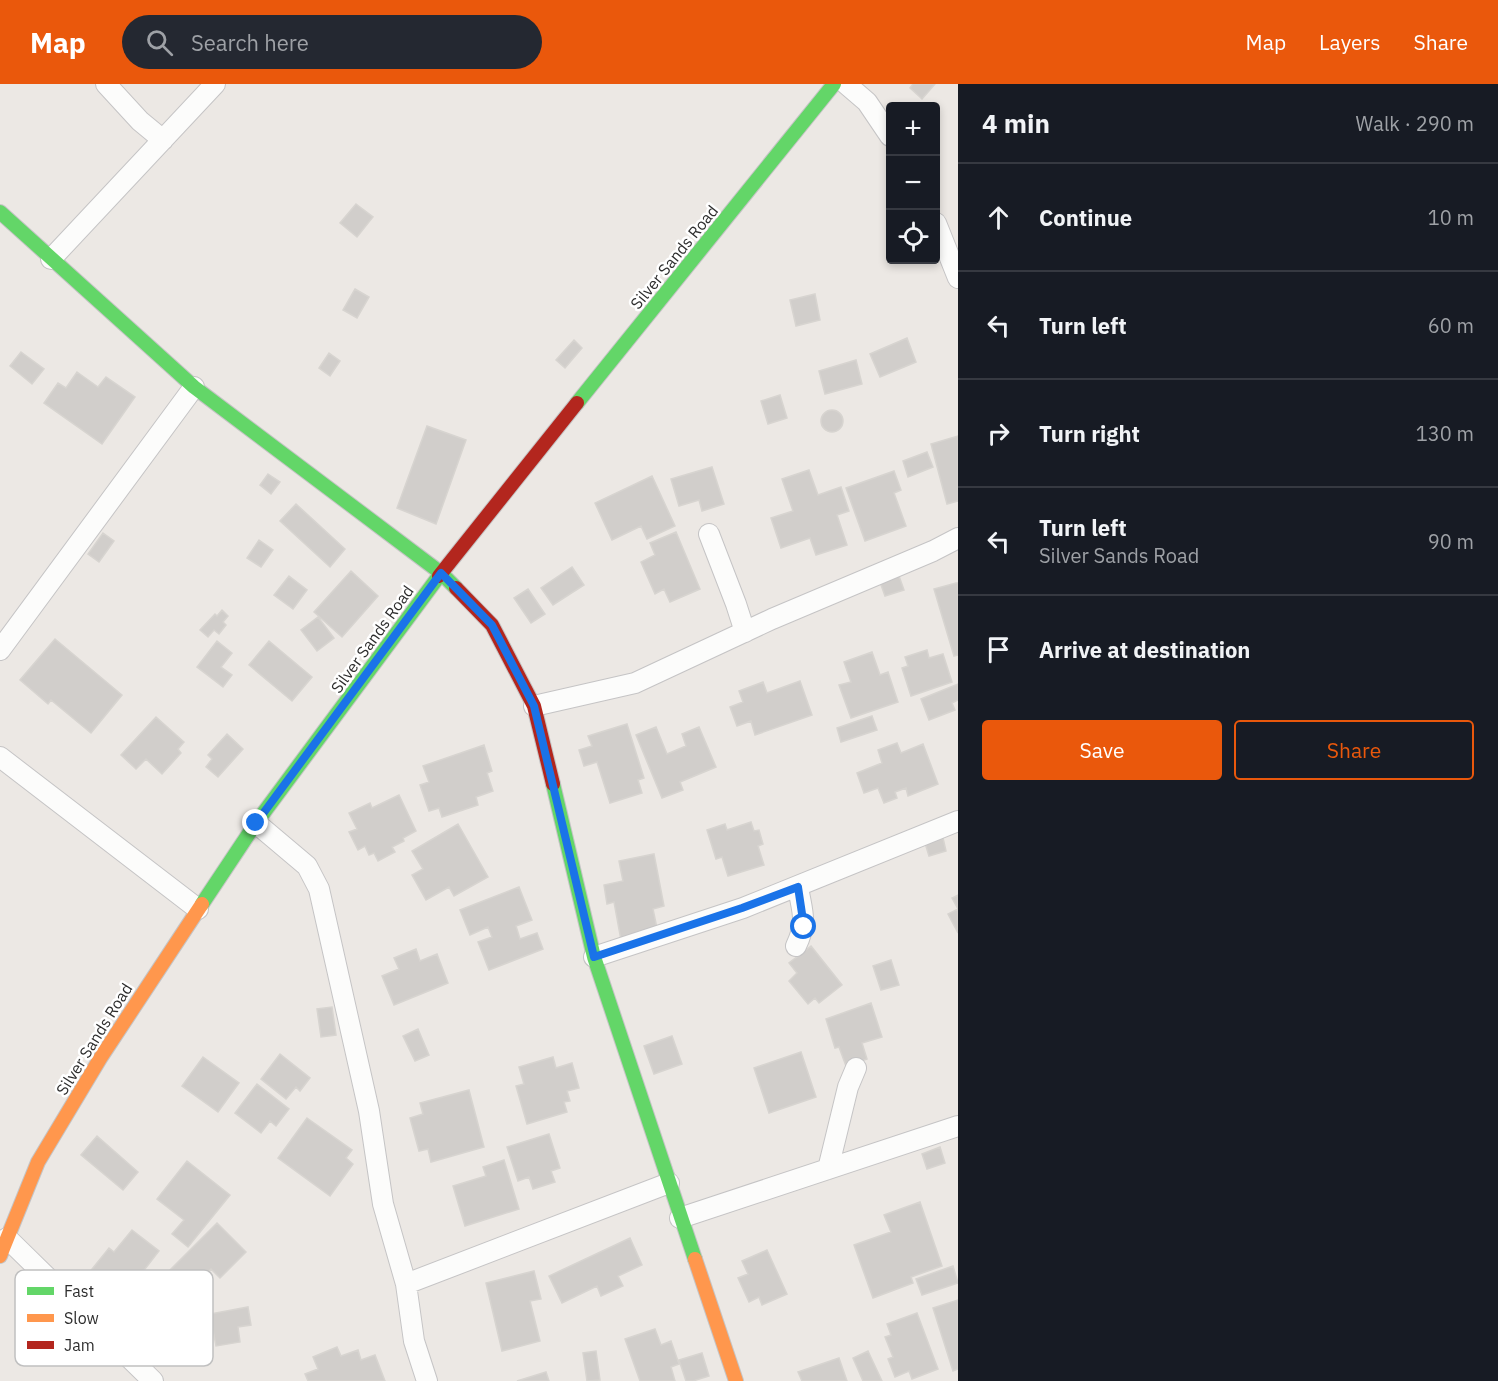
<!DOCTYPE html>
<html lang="en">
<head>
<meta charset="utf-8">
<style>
  :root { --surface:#171b24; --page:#242831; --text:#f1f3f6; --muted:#9ea1a6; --line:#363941; --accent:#ea580c }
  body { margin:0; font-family:"IBM Plex Sans",sans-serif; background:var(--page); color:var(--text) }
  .controls { position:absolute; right:18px; top:18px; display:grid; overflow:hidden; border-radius:6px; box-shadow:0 3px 9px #0003 }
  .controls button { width:54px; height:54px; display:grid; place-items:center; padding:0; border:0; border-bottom:2px solid var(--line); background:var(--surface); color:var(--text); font:30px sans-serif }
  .stop { position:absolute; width:18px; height:18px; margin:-14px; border:4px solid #1a73e8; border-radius:50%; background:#fff }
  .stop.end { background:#1a73e8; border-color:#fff; box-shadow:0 2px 6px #0008 }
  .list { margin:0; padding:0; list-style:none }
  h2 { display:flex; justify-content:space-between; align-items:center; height:78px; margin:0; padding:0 24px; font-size:26px }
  h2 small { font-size:20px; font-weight:400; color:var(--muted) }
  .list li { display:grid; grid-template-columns:39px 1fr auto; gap:18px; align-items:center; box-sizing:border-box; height:108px; padding:0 24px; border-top:2px solid var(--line) }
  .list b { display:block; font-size:22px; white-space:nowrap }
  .list p { margin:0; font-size:20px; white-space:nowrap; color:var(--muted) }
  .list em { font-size:20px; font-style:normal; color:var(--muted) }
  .actions { display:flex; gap:12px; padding:18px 24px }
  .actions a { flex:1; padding:14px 0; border:2px solid var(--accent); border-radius:6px; text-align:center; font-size:21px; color:var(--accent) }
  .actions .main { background:var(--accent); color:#fff }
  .icon { flex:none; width:33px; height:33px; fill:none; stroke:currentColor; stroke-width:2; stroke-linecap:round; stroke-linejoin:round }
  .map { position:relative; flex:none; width:958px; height:1297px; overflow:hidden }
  header { display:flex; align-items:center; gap:36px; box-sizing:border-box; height:84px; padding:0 30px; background:var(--accent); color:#fff }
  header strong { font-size:28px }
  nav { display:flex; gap:33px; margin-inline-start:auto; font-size:21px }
  .search { width:420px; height:54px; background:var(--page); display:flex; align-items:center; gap:15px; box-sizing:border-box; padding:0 21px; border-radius:33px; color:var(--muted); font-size:22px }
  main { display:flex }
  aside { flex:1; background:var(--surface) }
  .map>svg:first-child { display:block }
  .building { fill:#d1cecb; stroke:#d7d4d0; stroke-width:1.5 }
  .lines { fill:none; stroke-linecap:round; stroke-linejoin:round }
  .street-casing { stroke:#c5c4c5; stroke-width:22 }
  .fast-casing { stroke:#c5c4c5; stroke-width:16 }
  .slow-casing { stroke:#c5c4c5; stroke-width:16 }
  .jam-casing { stroke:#c5c4c5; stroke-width:16 }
  .street { stroke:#fcfcfb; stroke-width:20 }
  .fast { stroke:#63d668; stroke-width:14 }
  .slow { stroke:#ff974d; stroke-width:14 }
  .jam { stroke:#b3261e; stroke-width:14 }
  .route { stroke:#1a73e8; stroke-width:8 }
  .labels { text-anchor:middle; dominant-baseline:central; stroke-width:5; stroke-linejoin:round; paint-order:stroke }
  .street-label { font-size:16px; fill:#2e2e2e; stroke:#fff }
  .key { fill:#fff; stroke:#c0c0c0; stroke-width:1.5 }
  .key-label { font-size:16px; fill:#2e2e2e }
</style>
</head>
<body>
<header>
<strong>Map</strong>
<div class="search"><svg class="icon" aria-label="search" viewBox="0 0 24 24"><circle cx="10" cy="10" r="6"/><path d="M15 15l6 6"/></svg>Search here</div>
<nav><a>Map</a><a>Layers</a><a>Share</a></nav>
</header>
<main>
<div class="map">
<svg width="958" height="1297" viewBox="0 0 958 1297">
  <rect width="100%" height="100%" fill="#ece8e4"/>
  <path class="building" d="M913 0H935L922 15 910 4Z
    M356 120 373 133 357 153 340 139Z
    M355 205 369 213 357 234 343 226Z
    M815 210 820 236 796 242 790 216Z
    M907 254 916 278 880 293 870 270Z
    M574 256 582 264 565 284 556 276Z
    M21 268 44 285 32 300 10 282Z
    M329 269 340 277 330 292 319 284Z
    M856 276 862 300 825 310 819 287Z
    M77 288 98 303 106 293 135 313 102 360 44 319 58 299 66 304Z
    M780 311 787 334 768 340 761 317Z
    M821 337a11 11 0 1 1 22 0a11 11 0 1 1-22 0Z
    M427 342 466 356 436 440 397 424Z
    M958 352V417L947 420 931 360Z
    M927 368 933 383 908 393 903 377Z
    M712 383 724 420 702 427 699 416 679 422 671 395Z
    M809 386 818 411 841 403 849 427 837 431 847 461 816 471 810 454 781 464 771 434 793 427 782 395Z
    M894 387 901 406 894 409 906 442 865 457 846 404Z
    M268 390 280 398 271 410 260 401Z
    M652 392 675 442 647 455 641 442 612 456 595 419Z
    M296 420 345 465 330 483 280 437Z
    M676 448 700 505 670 518 664 505 655 510 641 478 655 471 650 459Z
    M103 449 114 457 99 478 88 470Z
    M259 456 273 466 261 483 247 474Z
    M572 483 584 501 553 521 541 504Z
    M351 487 378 512 342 553 314 528Z
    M289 492 307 506 293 525 274 511Z
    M899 492 904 506 885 512 880 498Z
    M956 499H958V571L954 572 934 505Z
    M528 505 545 530 531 539 514 514Z
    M222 526 228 532 223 538 226 541 219 550 214 546 208 553 200 546 215 530 217 532Z
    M318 533 334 554 317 567 301 546Z
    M55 555 122 611 91 649 51 616 48 620 20 596Z
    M217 557 232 569 221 583 232 591 223 603 197 583Z
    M269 557 312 593 292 617 249 581Z
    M927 566 929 574 943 570 952 598 911 612 902 584 908 582 905 573Z
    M872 568 880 591 888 588 898 618 851 634 839 601 851 598 844 578Z
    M800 597 812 631 755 651 751 637 737 642 730 623 743 618 739 607 763 598 767 609Z
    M958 600V616L952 619 955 626 929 636 921 615Z
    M872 632 877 646 841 658 837 644Z
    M156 633 184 658 178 665 181 669 162 690 146 675 136 685 121 671Z
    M627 640 644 694 638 696 642 709 610 719 597 678 584 682 579 666 592 662 588 652Z
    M656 643 667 670 686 662 682 650 699 643 716 683 680 698 683 706 662 714 636 651Z
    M227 650 243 665 218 693 206 683 212 675 208 671Z
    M897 659 901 669 923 660 938 700 908 712 906 704 895 708 897 714 884 719 878 704 864 709 857 689 882 679 878 666Z
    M484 661 492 687 487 689 493 707 476 713 478 721 442 733 439 724 429 727 420 701 429 698 423 682Z
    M399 711 416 747 403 754 404 757 392 763 395 768 378 777 374 769 369 771 365 762 358 766 349 748 357 745 349 729 370 719 372 724Z
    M751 738 754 747 759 746 763 760 758 762 764 781 728 792 722 773 716 775 707 746 725 740 727 746Z
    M458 740 488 793 454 812 449 803 426 816 412 791 423 785 412 767Z
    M943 754 946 767 929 772 925 759Z
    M654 770 664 822 653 825 658 849 621 856 614 818 607 820 604 801 623 797 619 777Z
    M519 803 532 836 516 842 520 855 537 849 543 865 489 886 478 858 492 853 488 843 470 851 460 826Z
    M958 811V849L948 830 958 825 952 814Z
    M811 862 842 901 819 919 815 914 808 920 789 897 797 889 789 879Z
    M416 865 420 877 437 870 448 899 394 921 382 892 399 885 394 874Z
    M891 876 899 901 881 906 873 882Z
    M871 919 882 953 862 959 867 975 846 982 839 963 835 964 826 935Z
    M332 923 336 951 321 953 317 925Z
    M418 945 429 971 415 977 403 952Z
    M672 952 682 980 654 990 644 962Z
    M801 968 816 1013 769 1029 754 984Z
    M280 970 310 994 300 1007 296 1003 286 1015 261 995Z
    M203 973 239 999 218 1028 182 1002Z
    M553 973 556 984 572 979 579 1004 567 1007 570 1017 564 1018 567 1028 527 1040 516 1002 524 1000 519 983Z
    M257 1000 289 1025 276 1042 270 1037 261 1049 235 1029Z
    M469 1006 484 1063 431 1078 428 1065 419 1067 410 1034 423 1030 420 1019Z
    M307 1034 352 1066 346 1074 353 1080 330 1112 278 1074Z
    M549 1050 560 1084 551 1087 555 1098 533 1105 529 1093 518 1097 507 1063Z
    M97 1052 138 1088 123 1106 81 1071Z
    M940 1063 945 1079 927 1085 922 1070Z
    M504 1076 519 1125 465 1142 453 1102 486 1092 483 1083Z
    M187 1077 230 1111 188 1163 172 1150 184 1136 157 1115Z
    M920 1118 942 1182 911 1193 913 1199 873 1214 854 1161 891 1148 884 1131Z
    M217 1139 246 1168 220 1194 211 1185 186 1210 166 1190Z
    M132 1146 159 1167 124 1212 117 1206 110 1215 84 1195 109 1164 114 1168Z
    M630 1154 642 1181 618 1192 623 1202 601 1212 597 1202 562 1219 549 1192Z
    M767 1166 787 1210 762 1221 759 1213 749 1218 738 1194 748 1190 742 1177Z
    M953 1182 958 1199 922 1211 916 1195Z
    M534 1187 541 1215 530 1217 540 1257 502 1267 486 1199Z
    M958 1216V1285L953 1287 933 1224Z
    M248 1223 251 1241 238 1243 240 1258 216 1262 210 1230Z
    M917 1229 938 1285 912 1295 909 1287 895 1293 888 1275 893 1273 885 1253 891 1251 887 1240Z
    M655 1245 661 1261 671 1257 679 1280 671 1283 675 1297H640L625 1255Z
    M337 1263 341 1272 358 1266 361 1276 375 1271 385 1297H308L305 1290 318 1285 313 1273Z
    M596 1267 600 1296 587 1297 583 1269Z
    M868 1267 882 1297H863L853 1274Z
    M702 1269 709 1292 693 1297H686L679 1276Z
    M839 1274 847 1297H802L798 1288Z
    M546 1288 549 1297H517Z"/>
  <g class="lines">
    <defs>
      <path id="street" d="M106 0 140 37 163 56
        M846 0 867 18 890 52
        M936 139 958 194
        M51 175 215 0
        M709 450 736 520 745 548
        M0 566 194 303
        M534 622 635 599 772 535 933 467 958 454
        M0 673 198 825
        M256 739 307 782 319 805 369 1027 383 1120 406 1200 414 1257 427 1297
        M796 862C808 837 802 828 798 803
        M594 873 743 824 958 737
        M828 1085 848 1003 856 984
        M680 1134 958 1042
        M7 1154 153 1297
        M406 1200 669 1099"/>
      <path id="fast" d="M0 128 194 303 441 489 456 504
        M577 319 834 0
        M553 700 594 873 695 1175
        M202 820 256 739 439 492"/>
      <path id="slow" d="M0 1172 38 1078 101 973 202 820
        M695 1175 736 1297"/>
      <path id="jam" d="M439 492 577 319
        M456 504 492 541 534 622 553 700"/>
    </defs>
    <use href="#street" class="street-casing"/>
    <use href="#fast" class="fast-casing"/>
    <use href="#slow" class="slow-casing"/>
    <use href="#jam" class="jam-casing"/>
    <use href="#street" class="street"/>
    <use href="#fast" class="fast"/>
    <use href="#slow" class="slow"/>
    <use href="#jam" class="jam"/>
  </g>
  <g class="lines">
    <path class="route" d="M256 739 441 489 492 541 534 622 594 873 742 824 798 803 804 843"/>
  </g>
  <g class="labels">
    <g class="street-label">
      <text transform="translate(674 173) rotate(-51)">Silver Sands Road</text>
      <text transform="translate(372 555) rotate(-54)">Silver Sands Road</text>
      <text transform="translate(94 955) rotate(-58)">Silver Sands Road</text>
    </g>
  </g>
  <rect x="15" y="1186" width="198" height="96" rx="9" class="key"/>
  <rect x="27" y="1203" width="27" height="8" fill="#63d668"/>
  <rect x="27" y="1230" width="27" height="8" fill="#ff974d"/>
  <rect x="27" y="1257" width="27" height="8" fill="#b3261e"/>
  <g class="key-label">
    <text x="64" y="1213">Fast</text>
    <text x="64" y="1240">Slow</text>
    <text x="64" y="1267">Jam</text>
  </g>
</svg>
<div class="controls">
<button>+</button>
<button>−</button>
<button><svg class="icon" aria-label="locate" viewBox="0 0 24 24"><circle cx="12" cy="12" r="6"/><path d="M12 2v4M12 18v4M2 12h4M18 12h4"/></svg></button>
</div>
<div class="stop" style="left:804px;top:843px"></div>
<div class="stop end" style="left:256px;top:739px"></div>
</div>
<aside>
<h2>4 min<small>Walk · 290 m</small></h2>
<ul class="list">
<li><svg class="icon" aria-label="ahead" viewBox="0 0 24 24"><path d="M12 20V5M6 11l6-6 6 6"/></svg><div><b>Continue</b></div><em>10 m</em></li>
<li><svg class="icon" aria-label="left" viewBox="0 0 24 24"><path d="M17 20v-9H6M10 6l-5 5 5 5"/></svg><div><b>Turn left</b></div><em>60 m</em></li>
<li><svg class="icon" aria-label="right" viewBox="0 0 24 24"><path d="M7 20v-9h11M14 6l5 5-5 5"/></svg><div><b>Turn right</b></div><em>130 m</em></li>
<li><svg class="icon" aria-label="left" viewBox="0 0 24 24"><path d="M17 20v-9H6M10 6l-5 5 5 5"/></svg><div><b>Turn left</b><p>Silver Sands Road</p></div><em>90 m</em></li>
<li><svg class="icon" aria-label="arrive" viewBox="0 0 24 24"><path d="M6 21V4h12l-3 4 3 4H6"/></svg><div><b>Arrive at destination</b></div></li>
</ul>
<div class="actions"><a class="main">Save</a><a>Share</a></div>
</aside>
</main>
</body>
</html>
